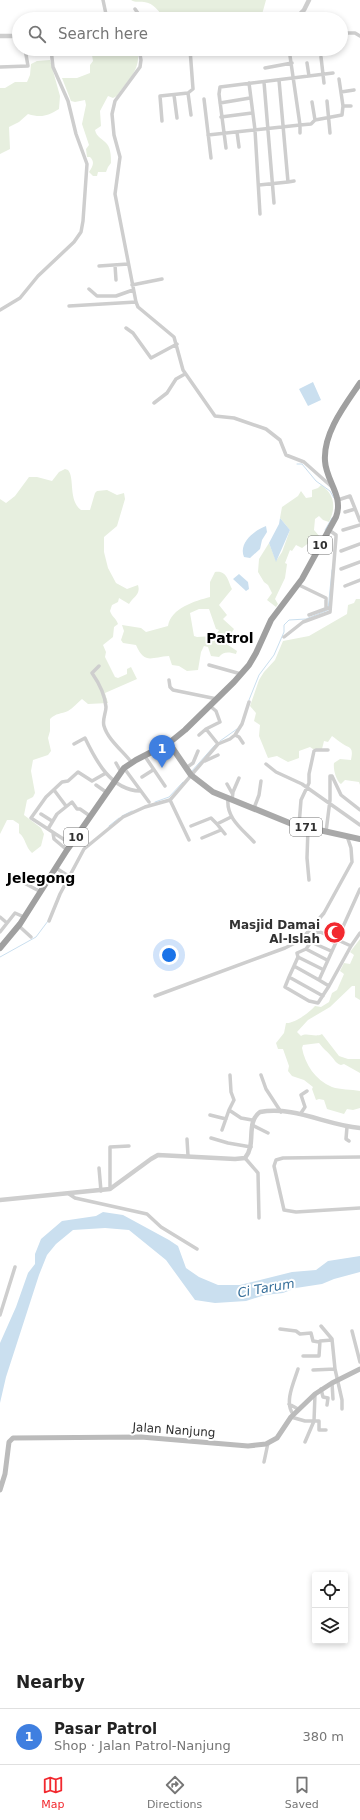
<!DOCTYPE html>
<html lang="en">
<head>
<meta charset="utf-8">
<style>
  :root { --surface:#fff; --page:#f2f2f2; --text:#222; --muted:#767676; --line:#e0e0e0; --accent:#f2292f }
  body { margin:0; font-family:"DejaVu Sans",sans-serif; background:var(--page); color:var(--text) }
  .controls { position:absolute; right:12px; bottom:12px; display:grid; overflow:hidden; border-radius:4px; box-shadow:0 2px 6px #0003 }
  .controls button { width:36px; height:36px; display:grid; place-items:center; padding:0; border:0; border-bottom:1px solid var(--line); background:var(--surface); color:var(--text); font:20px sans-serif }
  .you { position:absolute; left:169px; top:955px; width:14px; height:14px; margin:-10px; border:3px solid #fff; border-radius:50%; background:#1a73e8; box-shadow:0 0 0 6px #1a73e833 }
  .badge { display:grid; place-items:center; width:26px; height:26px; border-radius:50%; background:var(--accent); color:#fff; font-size:13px; font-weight:700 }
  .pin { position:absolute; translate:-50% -33px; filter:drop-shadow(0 1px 2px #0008) }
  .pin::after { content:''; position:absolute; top:21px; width:14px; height:12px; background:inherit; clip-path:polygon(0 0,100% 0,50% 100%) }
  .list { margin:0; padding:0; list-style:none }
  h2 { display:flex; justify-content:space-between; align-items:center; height:52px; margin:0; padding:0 16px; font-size:17px }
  h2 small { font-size:13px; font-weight:400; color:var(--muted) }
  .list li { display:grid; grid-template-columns:26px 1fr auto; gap:12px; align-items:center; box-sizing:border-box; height:56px; padding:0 16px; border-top:1px solid var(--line) }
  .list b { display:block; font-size:15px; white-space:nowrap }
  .list p { margin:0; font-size:13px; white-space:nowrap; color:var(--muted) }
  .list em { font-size:13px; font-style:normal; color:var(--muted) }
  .icon { flex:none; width:22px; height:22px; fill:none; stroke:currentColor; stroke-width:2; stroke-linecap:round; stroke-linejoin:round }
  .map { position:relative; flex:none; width:360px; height:1656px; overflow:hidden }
  .search { position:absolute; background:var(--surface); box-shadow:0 2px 6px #0003; left:12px; right:12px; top:12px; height:44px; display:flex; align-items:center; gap:10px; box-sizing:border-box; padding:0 14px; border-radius:22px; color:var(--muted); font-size:15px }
  .sheet { height:108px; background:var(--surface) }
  nav { display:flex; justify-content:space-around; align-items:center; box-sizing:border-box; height:56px; border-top:1px solid var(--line); background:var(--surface); font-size:11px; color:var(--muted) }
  nav a { display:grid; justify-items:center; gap:2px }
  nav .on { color:var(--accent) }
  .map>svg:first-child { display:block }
  .green { fill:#e7efdf; fill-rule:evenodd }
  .water { fill:#cadfef }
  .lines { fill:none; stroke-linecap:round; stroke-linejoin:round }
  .stream { stroke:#cadfef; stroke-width:1 }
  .minor { stroke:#cecece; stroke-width:3.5 }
  .tertiary { stroke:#cecece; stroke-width:4.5 }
  .secondary { stroke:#bbb; stroke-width:5 }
  .primary { stroke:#a9a9a9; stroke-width:6 }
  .trunk { stroke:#a0a0a0; stroke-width:6 }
  .labels { text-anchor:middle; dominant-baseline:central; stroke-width:4; stroke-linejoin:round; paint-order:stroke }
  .shield { fill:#fff; stroke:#6f6f6f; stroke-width:1 }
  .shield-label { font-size:11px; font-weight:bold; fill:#313131 }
  .poi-label { font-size:12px; font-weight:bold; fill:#313131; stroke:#fff; text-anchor:end }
  .street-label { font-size:12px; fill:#313131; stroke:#fff }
  .water-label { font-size:13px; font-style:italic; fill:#38709b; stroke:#fff }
  .quarter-label { font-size:14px; font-weight:bold; fill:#000; stroke:#fff }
</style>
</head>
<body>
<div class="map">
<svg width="360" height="1656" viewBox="0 0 360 1656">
  <rect width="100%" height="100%" fill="#fff"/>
  <path class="green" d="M131 0H266L261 18C252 21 245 17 237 14L228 19H165C159 12 154 3 144 2 139 1 136 3 131 0Z
    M96 49H137C142 70 128 79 117 96L113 98 108 96 100 111 101 126 95 130C97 138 102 138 107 144 111 149 111 157 111 163L108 167 106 172H98L97 176H93L89 172C93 166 95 162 90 157H87L86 149 89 145 82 124 86 105 85 100 75 102 71 101 62 78H77L90 73V65L93 61 92 55Z
    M50 60 60 96 59 109C48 116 41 118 28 114L19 122 9 127 10 149 0 154V88H5L15 82H27L30 75 31 64 37 61Z
    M65 469 68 470C75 478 68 500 81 510H90L95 493 97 491 107 490 117 495 124 493 125 499 117 526 104 537V552L108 568 116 583 127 589 138 585C141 595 133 597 129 604L119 598 118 602 112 605 110 611C112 617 116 618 118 624L114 627 113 637 103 645 106 652 105 657 115 677 118 678 127 674V669L131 667 137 679 105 693 108 703 88 704 82 699C77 703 73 708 68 711 61 714 56 713 50 719V731L48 738 51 751 48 755 33 760 31 771 35 793 33 797 27 800 24 815 41 828 44 834 41 846 32 853C25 847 26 838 19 833V824L13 820H7L0 834V499L6 503 15 496 29 477H37L52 481 59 472Z
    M321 485C335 494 336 508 329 522L323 520 319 516 315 519 314 530 321 538 316 545 310 542 302 548 296 545 292 551 290 550 285 563 287 564 285 578 275 599 278 604 276 607 267 600 272 593 268 585 264 582 258 572 259 559 269 543 276 561 282 552 290 530 280 518 282 507 298 496 301 491 306 498 312 497V490L318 488Z
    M215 572C227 570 228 581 232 589L219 605 227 615 223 619 234 629 225 643 237 651 236 654C230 652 223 651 219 657L211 656 208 647 204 646 201 652 198 670 187 671 179 666 172 665 169 656C151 657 145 665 136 645L123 643 121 640 124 631 122 625 141 628 146 632 168 626C171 608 195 601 210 597V582ZM199 609H209L216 629 219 630 215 636 197 637 194 636 190 613Z
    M356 599H360V785L359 782 345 780 341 784C336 781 333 769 334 763L340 759 351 760C354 745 349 749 340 742 337 740 335 738 332 736L328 742 324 741 322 749H313L310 747 299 751V758L288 762 277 756 268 758 259 736 260 725 254 721 256 713 250 706 259 680 264 672 275 660 283 641 309 636 347 614 348 605 354 603Z
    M360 939V1000L355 997V986H352L330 1007 308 1020 297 1032 301 1036C307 1032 315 1038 322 1034L339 1056 348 1059H360V1073L344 1064 341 1065C335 1063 335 1060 331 1056 326 1050 325 1051 319 1043L303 1045 302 1048C305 1064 315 1080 332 1087 340 1090 351 1089 360 1091V1108L353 1110 347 1109 344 1114 327 1109 324 1100 319 1099 316 1100 312 1089 313 1087 304 1080 292 1076 288 1071 289 1066 283 1049H278L276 1043 284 1033 286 1023C294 1024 310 1012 315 1006L321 1007 329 1002 332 993 337 990 344 974 340 971 344 963 350 964 354 955 350 952Z"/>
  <path class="water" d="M313 382 321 400 308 406 299 389Z
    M280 518 290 530 276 562 269 543 279 524Z
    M266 526 267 532 262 540 260 549 250 558 244 557C238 543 255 530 266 526Z
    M239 574 248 582 249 589 246 591 233 579Z
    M103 1212 123 1215 169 1240 178 1246 186 1268 199 1277 218 1285H240L292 1272 316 1270 328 1261 360 1256V1272L334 1279 322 1284 296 1288 283 1293 265 1295 246 1301 215 1303 195 1300 166 1260 129 1230 105 1228 73 1230 56 1244 47 1255 39 1275 6 1377 0 1403V1343L16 1307 28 1273 35 1264V1254L41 1239 62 1221 96 1216Z"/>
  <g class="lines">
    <path class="stream" d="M297 464H302L316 481 330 491 334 498
      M325 530 332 518
      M249 700 259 675 274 655 284 632V625L289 620 306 619 328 610 332 570
      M220 741 237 729
      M191 772 215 745
      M155 802 169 797 183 782
      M122 816 132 811
      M109 826 119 818
      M0 957 36 937 48 921"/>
    <path class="minor" d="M103 0 107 19
      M135 9 142 19
      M341 33H355L360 36
      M139 49 141 60 140 67 115 101 112 114 114 135 120 157 115 194 136 302 138 307 174 337 183 370 215 416 234 418 266 429 280 440 286 455 304 462 332 487
      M262 52 282 49
      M321 57 324 83
      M307 63 309 76
      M0 67 28 66 25 49
      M265 68 292 63
      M264 82 274 203
      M249 83 255 130 260 214
      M341 92 354 90
      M188 93 191 115
      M174 95 177 118
      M204 99 211 158
      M327 101 330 133
      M312 102 315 120
      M220 103 250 98
      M343 106H351
      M221 117 252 113
      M162 121 160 96 188 93 193 89 190 49
      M237 132 239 147
      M300 133V125L311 124 315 120 342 115 343 106 339 79
      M208 135 300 125 289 49
      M226 148 219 94 220 87 333 73
      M288 182 294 181
      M259 185 288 182 279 80
      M115 265 116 280
      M99 266 128 264
      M132 285 162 279
      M89 289 97 296H116L133 290
      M69 306 136 302
      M0 310 20 298 38 276 74 242 81 232 83 221 87 164 76 134 68 101 53 67 51 49
      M126 328 133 333 151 358 177 344
      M154 403 167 393 176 379 185 374
      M338 500 350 496 360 521
      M345 512 355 509
      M343 530 360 525
      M341 551 360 544
      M341 569 360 562
      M299 585 326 598V608
      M345 586 360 580
      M309 615 328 608
      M284 637 303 622 330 612 336 537V535L329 530
      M209 665 241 674
      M99 666 92 673C99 683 105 695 106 707 106 713 102 720 104 726 108 740 123 751 132 763
      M169 680 170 687 173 690 217 699
      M206 729 220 722 216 711 210 706
      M199 735 206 729 218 744
      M235 735 239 737 243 743
      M74 744 85 738C96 761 111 790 140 791
      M144 755 165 786
      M205 761 218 755
      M116 763 121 772
      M266 764 276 772 302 784 360 825
      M124 768 149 802
      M186 768 193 763 198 751
      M142 777 153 770
      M227 784 232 793
      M96 785 106 792
      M54 790 66 806
      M228 799C226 818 242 829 254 842
      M170 800 189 840
      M232 800 233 792 239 778
      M254 808 259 795 261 781
      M41 814 52 821
      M217 824 225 834
      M299 825 301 800 309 783V774L314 751 316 750H328
      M191 826 211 818 217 824 231 817
      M308 828 307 858 309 880
      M48 829 57 814 72 802 77 809H80L90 816
      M326 832 330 800V776H332L341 795 360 810
      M53 833 54 839 67 850
      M202 838 221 830
      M71 844 31 818 46 797 62 782 68 781 78 772 92 781 106 773
      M56 868 70 877
      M26 884 41 892
      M0 917 7 923
      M49 921 60 894 84 849 123 817 145 807 170 800 218 744 230 739 235 735 242 724 249 702
      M19 926 31 937
      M0 932 15 913 24 917
      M351 946 360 933
      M306 949 327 960
      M331 951 311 942 306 949 297 953 298 957 294 966 319 980 360 889
      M298 957 322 969
      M294 966 289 977 323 996
      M289 977 285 987 309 1001 318 1003 329 986 351 946 318 931 311 942
      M319 980 329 986
      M155 996 285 948 301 940 324 913 352 862 351 848 347 836
      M261 1075 266 1089 281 1112
      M229 1110 234 1100 231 1092 230 1075
      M301 1113 305 1107 301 1095 307 1091
      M210 1115 226 1119
      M252 1125 268 1133
      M347 1127 346 1139 349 1141
      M222 1130 229 1110 241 1118 252 1120
      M211 1138 228 1143 251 1147
      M187 1139 188 1156
      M360 1157 283 1158 276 1160 274 1166 284 1210 296 1212 360 1208
      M245 1158 258 1173 259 1218
      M99 1168 101 1191
      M110 1189V1147L129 1146
      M69 1194 75 1198 147 1214 161 1227 197 1249
      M0 1315 15 1267
      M321 1326 332 1339 335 1369 342 1400V1409
      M280 1329 296 1331 300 1334 311 1333 313 1341 319 1342
      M352 1331 360 1362
      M303 1356H319L320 1341 332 1340
      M313 1370 335 1369
      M332 1383 333 1399
      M321 1389 323 1397 328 1398 327 1405
      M289 1404 298 1409
      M293 1414C284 1402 294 1382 298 1369
      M291 1417 305 1421H319V1430H326
      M305 1442 314 1421 315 1394
      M264 1462 268 1443"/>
    <path class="tertiary" d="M295 19 304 10 309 0
      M0 36H19
      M192 49 201 51 222 49
      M0 1200 110 1189 151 1159 158 1155 235 1159 245 1158C257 1144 245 1123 260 1112 295 1106 326 1125 360 1128"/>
    <path class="secondary" d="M0 1490 5 1474 9 1442 13 1438 141 1437 248 1446 266 1444 277 1438 291 1417 315 1394 332 1383 360 1369"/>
    <path class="primary" d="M169 743 191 775 213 792 292 824 360 839"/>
    <path class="trunk" d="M0 948 20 924 67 850 124 768 136 760 169 743 185 730 234 682 249 665 256 653 271 620 302 579 336 517C344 496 326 481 325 461 323 433 345 405 360 383"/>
  </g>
  <defs>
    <symbol id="mosque-disc" viewBox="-11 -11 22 22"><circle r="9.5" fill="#f2292f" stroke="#fff"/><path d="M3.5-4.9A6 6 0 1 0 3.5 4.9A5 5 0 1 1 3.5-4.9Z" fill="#fff"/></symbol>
  </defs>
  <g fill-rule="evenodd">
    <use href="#mosque-disc" x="322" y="920" width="25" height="25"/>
  </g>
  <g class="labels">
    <g class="shield">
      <rect x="308" y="536" width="24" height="18" rx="3"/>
      <rect x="290" y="818" width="32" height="18" rx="3"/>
      <rect x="64" y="828" width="24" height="18" rx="3"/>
    </g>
    <g class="shield-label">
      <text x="320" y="545">10</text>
      <text x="306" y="827">171</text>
      <text x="76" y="837">10</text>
    </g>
    <g class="poi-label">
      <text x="320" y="925">Masjid Damai<tspan x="320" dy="14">Al-Islah</tspan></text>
    </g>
    <g class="street-label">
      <text transform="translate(174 1430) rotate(4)">Jalan Nanjung</text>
    </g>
    <g class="water-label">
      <text transform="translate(266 1288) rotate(-10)">Ci Tarum</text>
    </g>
    <g class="quarter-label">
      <text x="230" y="638">Patrol</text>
      <text x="41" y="878">Jelegong</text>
    </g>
  </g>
</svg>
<div class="controls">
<button><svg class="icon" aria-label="locate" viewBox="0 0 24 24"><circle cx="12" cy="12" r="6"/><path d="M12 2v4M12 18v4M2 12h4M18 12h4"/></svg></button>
<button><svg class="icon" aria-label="layers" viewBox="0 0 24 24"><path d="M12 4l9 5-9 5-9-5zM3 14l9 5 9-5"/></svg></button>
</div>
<div class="you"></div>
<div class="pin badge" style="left:162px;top:768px;background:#3f7fe0">1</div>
<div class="search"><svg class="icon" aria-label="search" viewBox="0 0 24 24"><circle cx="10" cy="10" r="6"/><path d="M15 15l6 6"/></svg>Search here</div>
</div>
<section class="sheet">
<h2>Nearby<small></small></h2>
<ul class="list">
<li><span class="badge" style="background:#3f7fe0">1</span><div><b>Pasar Patrol</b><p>Shop · Jalan Patrol-Nanjung</p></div><em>380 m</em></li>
</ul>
</section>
<nav>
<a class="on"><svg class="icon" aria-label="map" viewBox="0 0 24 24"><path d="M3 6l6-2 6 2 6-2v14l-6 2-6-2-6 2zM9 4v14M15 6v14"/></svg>Map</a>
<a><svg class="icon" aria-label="directions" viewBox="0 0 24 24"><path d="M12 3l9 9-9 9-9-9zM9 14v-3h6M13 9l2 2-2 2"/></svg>Directions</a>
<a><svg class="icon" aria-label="saved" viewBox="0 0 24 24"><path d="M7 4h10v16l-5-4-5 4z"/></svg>Saved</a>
</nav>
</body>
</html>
